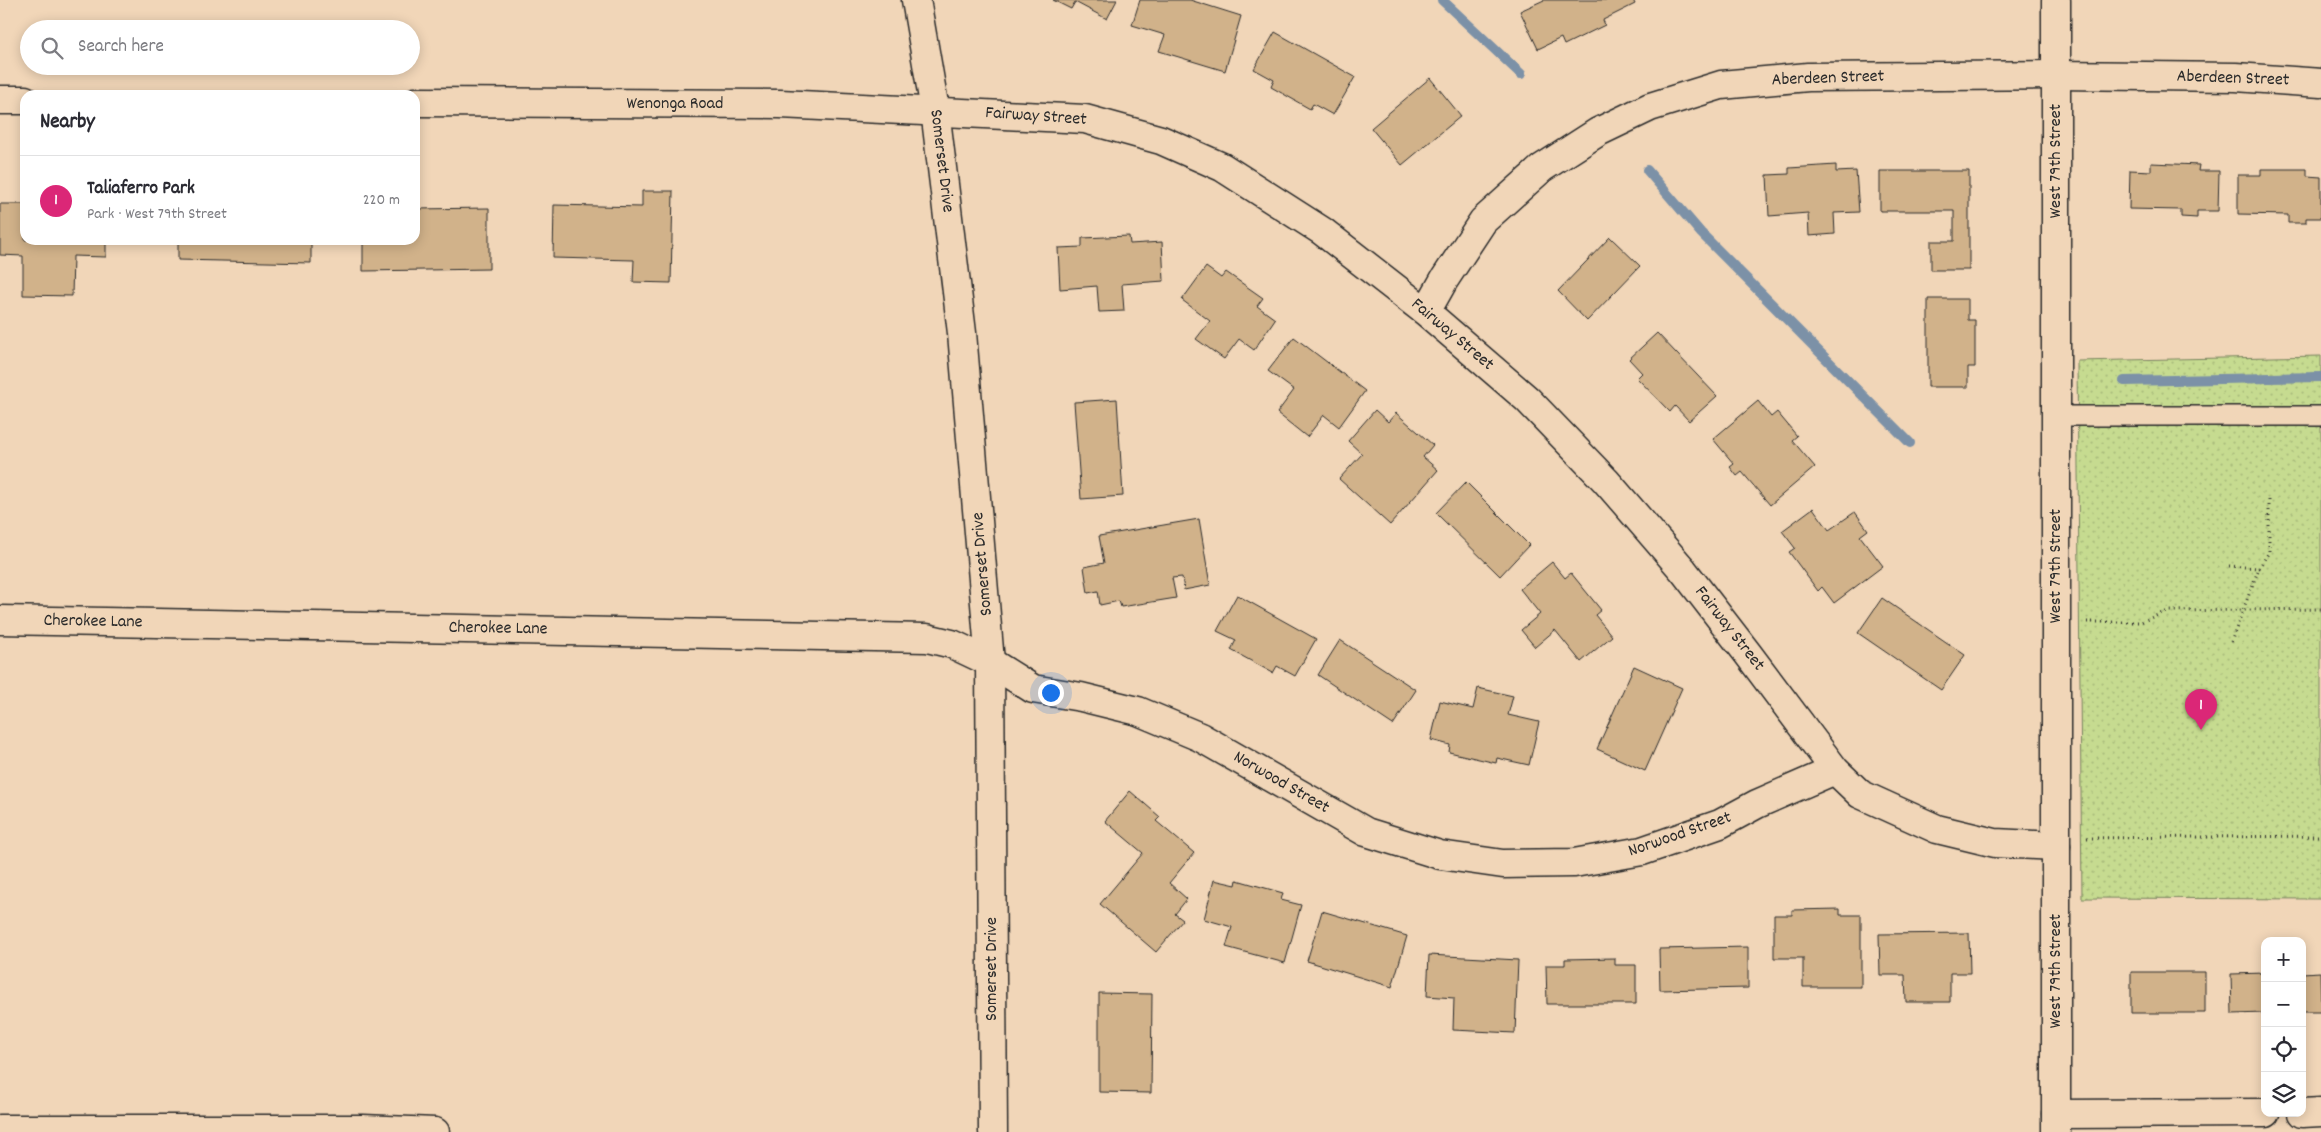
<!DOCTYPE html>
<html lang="en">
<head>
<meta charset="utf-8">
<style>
  :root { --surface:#fff; --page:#f2f2f3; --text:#2b2b33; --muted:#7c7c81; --line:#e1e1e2; --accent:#db2777 }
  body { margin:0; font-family:Dekko,sans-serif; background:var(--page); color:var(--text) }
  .controls { position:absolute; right:15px; bottom:15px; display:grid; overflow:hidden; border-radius:10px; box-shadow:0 2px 12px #0003 }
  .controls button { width:45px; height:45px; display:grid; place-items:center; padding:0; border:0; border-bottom:1px solid var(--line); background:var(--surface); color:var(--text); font:25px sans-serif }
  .you { position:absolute; left:1050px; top:692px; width:18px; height:18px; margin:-12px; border:4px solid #fff; border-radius:50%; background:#1a73e8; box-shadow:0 0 0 8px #1a73e833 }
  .badge { display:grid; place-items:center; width:32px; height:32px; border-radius:50%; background:var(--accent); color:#fff; font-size:16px; font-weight:700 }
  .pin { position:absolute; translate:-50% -41px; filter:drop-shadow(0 1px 2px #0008) }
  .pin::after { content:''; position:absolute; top:26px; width:18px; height:15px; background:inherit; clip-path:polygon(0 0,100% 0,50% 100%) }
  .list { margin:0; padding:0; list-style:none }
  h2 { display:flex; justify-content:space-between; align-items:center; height:65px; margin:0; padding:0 20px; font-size:21px }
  h2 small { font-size:16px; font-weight:400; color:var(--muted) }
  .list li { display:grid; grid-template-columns:32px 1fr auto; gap:15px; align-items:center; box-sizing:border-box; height:90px; padding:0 20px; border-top:1px solid var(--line) }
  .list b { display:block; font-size:19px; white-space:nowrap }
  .list p { margin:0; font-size:16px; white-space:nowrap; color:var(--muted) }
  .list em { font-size:16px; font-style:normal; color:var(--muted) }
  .icon { flex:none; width:28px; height:28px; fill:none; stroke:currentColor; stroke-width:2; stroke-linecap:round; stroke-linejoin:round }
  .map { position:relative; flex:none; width:2321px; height:1132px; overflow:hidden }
  .search { position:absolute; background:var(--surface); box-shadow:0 2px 12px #0003; left:20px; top:20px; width:400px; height:55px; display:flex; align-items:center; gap:12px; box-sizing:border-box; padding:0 18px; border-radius:28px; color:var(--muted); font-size:19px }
  .panel { position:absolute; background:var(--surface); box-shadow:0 2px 12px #0003; left:20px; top:90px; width:400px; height:155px; border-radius:15px }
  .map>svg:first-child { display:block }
  .park { fill:url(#park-dots); stroke:#78835e }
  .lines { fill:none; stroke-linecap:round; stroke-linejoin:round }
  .stream { stroke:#7b91a7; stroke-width:10 }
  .building { fill:#d1b28a; stroke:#2b2b2b }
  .lane-casing { stroke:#2b2b2b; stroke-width:22 }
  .street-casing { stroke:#2b2b2b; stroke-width:31 }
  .secondary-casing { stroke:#2b2b2b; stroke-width:31 }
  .path { stroke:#2b2b2b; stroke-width:3; stroke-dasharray:1 4; stroke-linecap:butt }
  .lane { stroke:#f1d6b8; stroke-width:19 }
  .street { stroke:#f1d6b8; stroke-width:28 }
  .secondary { stroke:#f1d6b8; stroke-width:28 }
  .labels { text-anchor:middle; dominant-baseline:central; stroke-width:4; stroke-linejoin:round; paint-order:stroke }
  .street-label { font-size:18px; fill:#2b2b2b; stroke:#f1d6b8 }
</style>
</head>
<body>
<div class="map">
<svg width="2321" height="1132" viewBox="0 0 2321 1132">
  <defs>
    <pattern id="park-dots" width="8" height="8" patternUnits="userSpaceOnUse" patternTransform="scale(1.25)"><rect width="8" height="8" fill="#c6db90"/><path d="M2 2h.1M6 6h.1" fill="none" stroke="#aabc7c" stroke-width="1.8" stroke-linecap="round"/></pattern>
  </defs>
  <rect width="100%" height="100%" fill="#f1d6b8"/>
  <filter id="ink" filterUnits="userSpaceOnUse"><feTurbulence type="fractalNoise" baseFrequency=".02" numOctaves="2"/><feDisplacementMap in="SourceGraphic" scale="10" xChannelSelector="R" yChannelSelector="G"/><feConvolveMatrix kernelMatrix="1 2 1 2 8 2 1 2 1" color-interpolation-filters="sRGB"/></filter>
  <g filter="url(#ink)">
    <path class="park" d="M2321 356V899L2082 898 2077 361Z"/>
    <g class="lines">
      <path class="stream" d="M1442 0 1521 74
        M1647 170 1701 233 1910 443
        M2124 381 2321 377"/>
    </g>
    <path class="building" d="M1053 0H1117L1107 19 1075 2 1071 9Z
      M1140 0H1190L1241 16 1225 71 1159 51 1165 35 1132 25Z
      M1544 0H1633L1635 4 1603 20 1605 25 1564 45 1561 38 1538 49 1520 11Z
      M1275 32 1355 77 1333 115 1313 104 1310 109 1271 87 1274 80 1254 69Z
      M1430 78 1461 116 1402 165 1371 128Z
      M2151 163 2199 165 2198 171H2219L2218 211H2197V218L2181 217V210L2129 209 2130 170 2151 171Z
      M1836 165V172L1856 171 1859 212 1834 213 1835 234 1809 236 1808 213 1769 216 1767 175 1789 174V168Z
      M2261 169H2307V176L2321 177V218H2306V223H2288V215L2238 214V175H2261Z
      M1880 171H1969V270H1931V241H1954V211H1880Z
      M642 191H673L671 283 633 282 634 260 553 258 554 205 642 207Z
      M0 204H25V240H106V257L73 256 72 296 23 295V256L0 255Z
      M489 208V269L363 271V240H415V209Z
      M1129 236 1130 244 1162 242 1164 281 1122 284 1124 311 1099 312 1097 286 1060 289 1058 248 1082 247V238Z
      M1610 237 1640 266 1587 321 1558 291Z
      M178 240H311V263L178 260Z
      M1206 267 1221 278 1226 272 1263 298 1257 306 1275 319 1254 350 1239 339 1224 359 1196 339 1210 321 1182 300Z
      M1928 299H1968V320H1975V367H1968V387H1928Z
      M1657 333 1717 396 1689 421 1675 406 1670 412 1637 378 1642 373 1629 359Z
      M1294 337 1365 391 1339 427 1324 415 1307 437 1277 413 1294 390 1268 371Z
      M1117 399 1123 496 1081 499 1074 402Z
      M1758 401 1771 417 1777 412 1797 436 1792 440 1815 467 1770 505 1742 472 1737 476 1730 467 1734 464 1713 439Z
      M1375 410 1388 422 1396 413 1433 445 1423 457 1438 470 1390 525 1339 479 1362 454 1348 441Z
      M1466 482 1529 545 1500 576 1436 513Z
      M1813 508 1829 530 1855 512 1868 530 1860 536 1883 566 1834 603 1822 587 1818 591 1789 552 1795 548 1782 531Z
      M1199 519 1210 585 1184 590 1182 577 1172 578 1176 598 1121 607 1119 601 1100 605 1098 591 1088 593 1084 567 1104 563 1099 536Z
      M1552 562 1565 578 1571 573 1601 610 1595 615 1612 636 1581 662 1555 630 1535 647 1521 630 1540 614 1520 589Z
      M1237 595 1316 639 1295 676 1277 666 1273 673 1231 650 1236 640 1217 631Z
      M1882 598 1965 655 1941 690 1858 633Z
      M1340 640 1416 690 1393 725 1318 675Z
      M1634 666 1682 688 1645 771 1597 749Z
      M1478 688 1513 696 1508 715 1539 722 1529 765 1497 758 1496 763 1449 752 1450 745 1431 740 1440 701 1473 709Z
      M1130 791 1160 817 1156 821 1194 853 1169 883 1187 899 1175 914 1183 920 1156 952 1100 904 1143 853 1105 821Z
      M1214 880 1236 885 1237 880 1283 893 1281 900 1301 905 1285 963 1226 947 1232 927 1204 919Z
      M1840 909V915H1861V987H1803V958H1774V915H1792V910Z
      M1322 911 1407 936 1392 987 1307 961Z
      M1969 933 1970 973H1950V1002H1906L1905 975H1880L1879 934Z
      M1748 947V988L1660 990 1659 949Z
      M1429 955 1518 960 1515 1033 1453 1030 1454 998 1427 996Z
      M1615 958V965H1636V1004H1547L1546 965H1565V959Z
      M2131 972H2205V1013H2131Z
      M2320 972 2321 1012H2302V973Z
      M2265 973V1013L2232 1014 2231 974Z
      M1099 993 1152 994 1151 1093 1099 1092Z"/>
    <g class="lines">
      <defs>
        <path id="lane" d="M2056 416H2321"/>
        <path id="street" d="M0 100H25
          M415 102 780 104 1085 119 1161 140 1222 167 1322 231 1426 312 1527 399 1606 481 1683 570 1748 654 1835 770 1860 794 1937 829 1995 843 2056 846
          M1426 312 1444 280 1483 221 1542 168 1598 132 1650 107 1721 85 1808 77 2056 75 2236 77 2321 83
          M0 620 927 638 952 644 990 662 1033 689 1081 697 1138 711 1200 737 1366 832 1440 855 1503 864 1574 863 1642 851 1720 824 1757 804 1835 770
          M2302 1113 2321 1112
          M2056 1114 2265 1113
          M0 1129H363L435 1132"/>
        <path id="secondary" d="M916 0 935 110 962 333 990 662 993 1132
          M2056 0V1132"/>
      </defs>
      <use href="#lane" class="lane-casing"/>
      <use href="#street" class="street-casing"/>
      <use href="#secondary" class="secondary-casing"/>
      <path class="path" d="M2229 566 2259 568 2269 552V496
        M2087 622H2141L2167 611 2321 609
        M2231 642 2259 568
        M2087 838 2321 836"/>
      <use href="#lane" class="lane"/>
      <use href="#street" class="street"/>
      <use href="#secondary" class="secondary"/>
    </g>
  </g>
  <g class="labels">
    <g class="street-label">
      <text transform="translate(1828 79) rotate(-2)">Aberdeen Street</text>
      <text transform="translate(2233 79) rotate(2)">Aberdeen Street</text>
      <text x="675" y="104">Wenonga Road</text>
      <text transform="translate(1036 117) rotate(4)">Fairway Street</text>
      <text transform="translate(941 161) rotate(83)">Somerset Drive</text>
      <text transform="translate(2056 161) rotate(-90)">West 79th Street</text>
      <text transform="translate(1452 335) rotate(40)">Fairway Street</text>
      <text transform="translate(983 564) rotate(-95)">Somerset Drive</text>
      <text transform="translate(2056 566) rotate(-90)">West 79th Street</text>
      <text transform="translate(93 622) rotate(1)">Cherokee Lane</text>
      <text transform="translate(498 629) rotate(1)">Cherokee Lane</text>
      <text transform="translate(1729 629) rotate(52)">Fairway Street</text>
      <text transform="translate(1281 783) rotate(30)">Norwood Street</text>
      <text transform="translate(1680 835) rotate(-19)">Norwood Street</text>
      <text transform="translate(992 969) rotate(-90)">Somerset Drive</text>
      <text transform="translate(2056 971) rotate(-90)">West 79th Street</text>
    </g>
  </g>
</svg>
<div class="controls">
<button>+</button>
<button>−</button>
<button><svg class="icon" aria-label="locate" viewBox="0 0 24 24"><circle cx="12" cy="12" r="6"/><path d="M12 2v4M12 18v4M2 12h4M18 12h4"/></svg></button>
<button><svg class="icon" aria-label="layers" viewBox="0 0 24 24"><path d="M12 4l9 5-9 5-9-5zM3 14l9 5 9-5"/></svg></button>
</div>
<div class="you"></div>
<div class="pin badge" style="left:2201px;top:730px">1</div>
<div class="search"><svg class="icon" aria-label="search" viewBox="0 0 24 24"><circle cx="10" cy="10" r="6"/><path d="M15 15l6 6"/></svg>Search here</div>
<section class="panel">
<h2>Nearby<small></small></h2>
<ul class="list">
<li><span class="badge">1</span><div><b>Taliaferro Park</b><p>Park · West 79th Street</p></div><em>220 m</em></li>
</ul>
</section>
</div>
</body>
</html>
